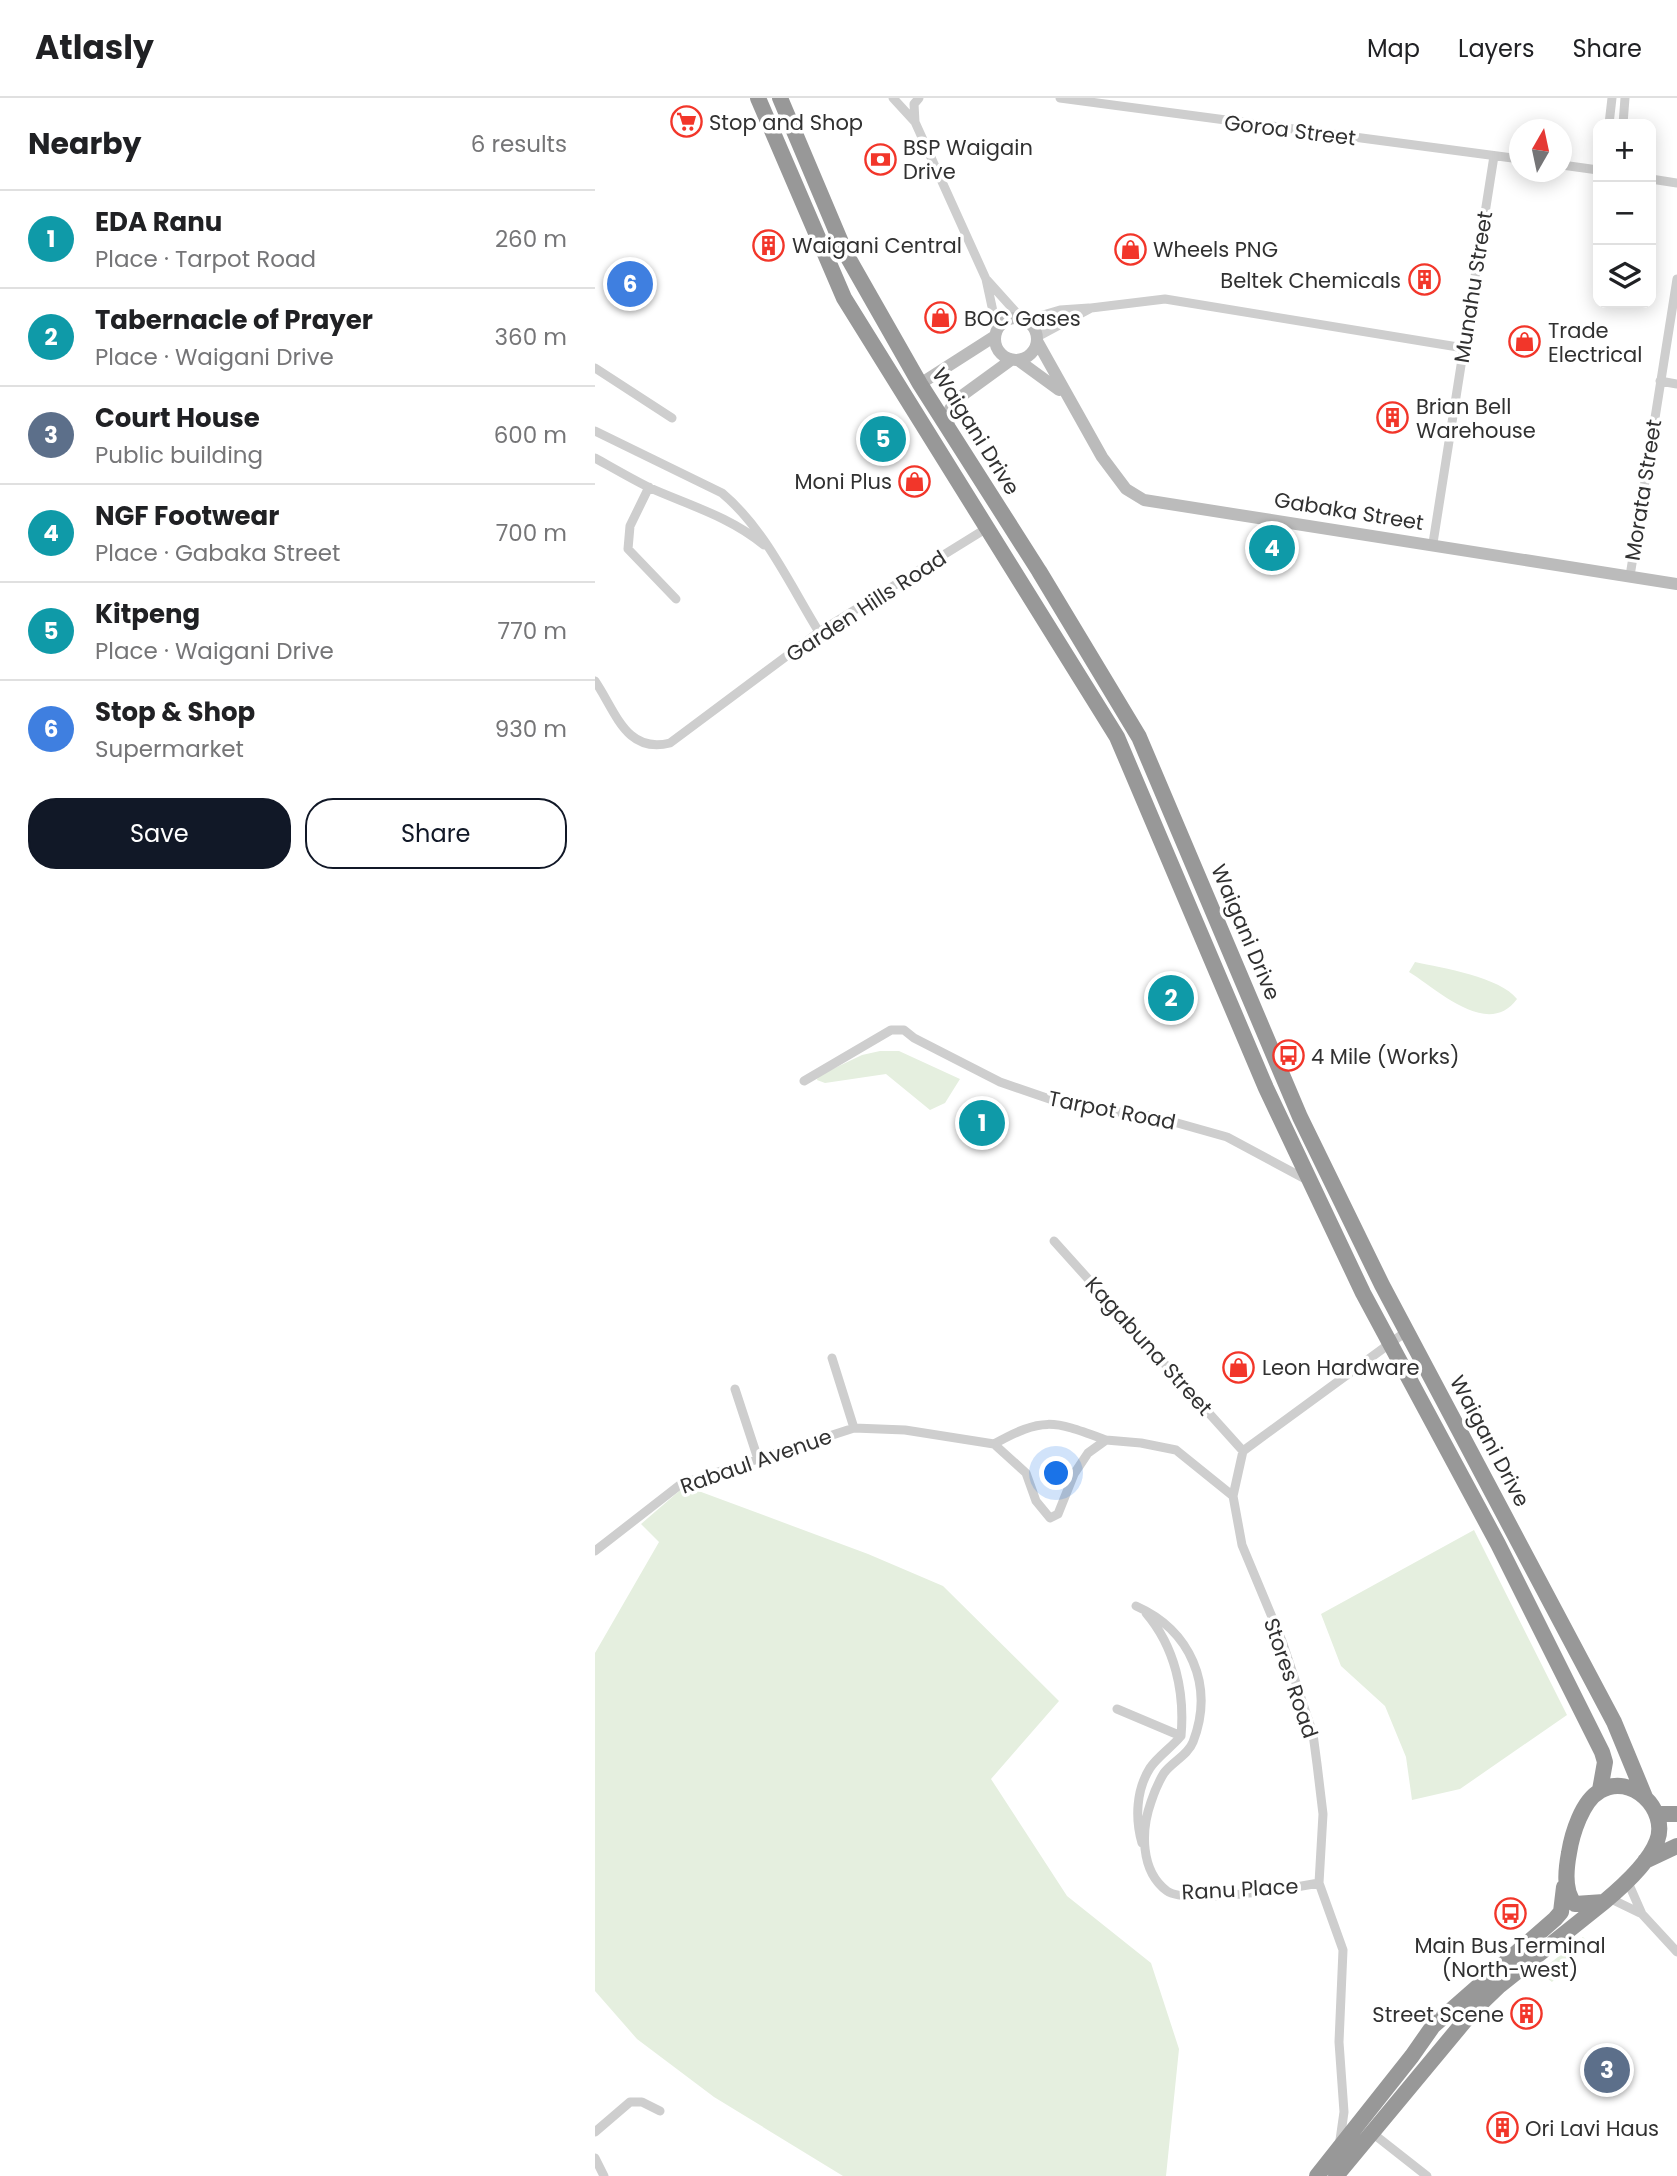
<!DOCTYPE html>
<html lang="en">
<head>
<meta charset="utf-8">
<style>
  :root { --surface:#fff; --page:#f2f2f2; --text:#202124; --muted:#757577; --line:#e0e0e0; --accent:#111827 }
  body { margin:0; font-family:Poppins,sans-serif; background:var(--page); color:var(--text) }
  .controls { position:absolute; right:21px; top:21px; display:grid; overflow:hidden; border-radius:14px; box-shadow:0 4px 18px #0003 }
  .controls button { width:63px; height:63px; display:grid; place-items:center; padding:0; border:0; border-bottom:2px solid var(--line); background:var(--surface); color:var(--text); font:35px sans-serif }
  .compass { position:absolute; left:914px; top:21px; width:63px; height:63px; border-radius:50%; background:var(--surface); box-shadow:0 4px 18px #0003; rotate:9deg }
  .you { position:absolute; left:462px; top:1376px; width:24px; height:24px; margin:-18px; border:5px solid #fff; border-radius:50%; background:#1a73e8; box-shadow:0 0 0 10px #1a73e833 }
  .badge { display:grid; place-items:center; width:46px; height:46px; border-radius:50%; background:var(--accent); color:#fff; font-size:23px; font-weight:700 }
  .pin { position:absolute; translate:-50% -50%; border:4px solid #fff; box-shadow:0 2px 7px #0006 }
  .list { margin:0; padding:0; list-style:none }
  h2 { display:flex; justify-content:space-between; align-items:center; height:91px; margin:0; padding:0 28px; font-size:30px }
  h2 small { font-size:23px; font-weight:400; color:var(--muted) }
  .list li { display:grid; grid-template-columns:46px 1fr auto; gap:21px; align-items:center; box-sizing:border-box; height:98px; padding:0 28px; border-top:2px solid var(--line) }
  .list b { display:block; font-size:26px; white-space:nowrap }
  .list p { margin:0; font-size:23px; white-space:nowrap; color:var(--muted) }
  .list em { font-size:23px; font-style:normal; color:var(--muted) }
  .actions { display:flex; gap:14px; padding:21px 28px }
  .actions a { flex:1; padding:16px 0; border:2px solid var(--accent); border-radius:28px; text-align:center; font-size:24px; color:var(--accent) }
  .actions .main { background:var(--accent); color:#fff }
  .icon { flex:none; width:38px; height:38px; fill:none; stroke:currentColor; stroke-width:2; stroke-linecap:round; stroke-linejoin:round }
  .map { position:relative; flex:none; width:1082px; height:2078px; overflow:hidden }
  header { display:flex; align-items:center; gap:42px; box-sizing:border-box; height:98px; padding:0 35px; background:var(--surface); border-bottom:2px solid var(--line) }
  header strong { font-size:33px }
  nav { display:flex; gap:38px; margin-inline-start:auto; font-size:24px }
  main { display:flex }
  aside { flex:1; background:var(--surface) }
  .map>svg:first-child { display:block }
  .green { fill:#e5efdf }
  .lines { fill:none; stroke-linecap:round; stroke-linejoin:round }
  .street { stroke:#cecece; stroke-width:9 }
  .secondary { stroke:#bbb; stroke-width:12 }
  .highway { stroke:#989898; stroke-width:16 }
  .labels { text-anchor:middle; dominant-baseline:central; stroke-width:7; stroke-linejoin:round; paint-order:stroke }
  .poi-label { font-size:21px; fill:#313131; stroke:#fff; text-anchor:start }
  .street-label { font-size:21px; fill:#313131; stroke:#fff }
</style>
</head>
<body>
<header>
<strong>Atlasly</strong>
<nav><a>Map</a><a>Layers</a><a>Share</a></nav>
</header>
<main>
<aside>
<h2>Nearby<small>6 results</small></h2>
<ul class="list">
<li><span class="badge" style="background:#0f9aa8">1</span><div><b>EDA Ranu</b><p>Place · Tarpot Road</p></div><em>260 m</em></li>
<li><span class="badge" style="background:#0f9aa8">2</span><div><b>Tabernacle of Prayer</b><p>Place · Waigani Drive</p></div><em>360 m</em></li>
<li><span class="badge" style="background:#5c6f8a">3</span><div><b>Court House</b><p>Public building</p></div><em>600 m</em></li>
<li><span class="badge" style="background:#0f9aa8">4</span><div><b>NGF Footwear</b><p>Place · Gabaka Street</p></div><em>700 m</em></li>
<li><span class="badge" style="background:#0f9aa8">5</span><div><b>Kitpeng</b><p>Place · Waigani Drive</p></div><em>770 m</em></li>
<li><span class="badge" style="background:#3f7fe0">6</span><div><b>Stop &amp; Shop</b><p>Supermarket</p></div><em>930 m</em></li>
</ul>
<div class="actions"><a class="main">Save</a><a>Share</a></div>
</aside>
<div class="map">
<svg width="1082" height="2078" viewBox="0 0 1082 2078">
  <rect width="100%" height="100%" fill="#fff"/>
  <path class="green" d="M820 864C848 870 905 879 922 901 893 941 842 891 814 874Z
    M285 953H304L365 981 350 1005 335 1012 291 976 230 985 222 982 223 978 267 957Z
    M90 1388 273 1456 348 1488 464 1603 396 1681 472 1798 556 1865 584 1951 571 2078H248L119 1999 42 1941 0 1893V1555L64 1444 46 1426Z
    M879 1432 972 1617 865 1691 817 1702 811 1659 790 1608 746 1568 726 1516Z
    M988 1839 993 1845 957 1884 944 1874Z"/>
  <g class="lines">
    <path class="street" d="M298 0 320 24
      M324 0 319 6 320 24 391 181 402 232
      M465 0 925 61
      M1014 26 1017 0
      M1028 26 1030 0
      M967 67 1003 72
      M1056 81 1082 85
      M392 182 427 221
      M431 222 465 212 494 210
      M442 239 496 210 570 201 869 250
      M0 270 77 320
      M1065 283 1082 286
      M0 333 127 395C170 431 195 487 224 534
      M0 360C18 370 35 380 53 389 93 407 134 418 169 447
      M54 389 35 428 33 451 81 501
      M838 445 899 58
      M1035 478 1082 181
      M0 583C21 614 31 656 75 645L224 534 392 430
      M209 983 296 932H309L319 940 405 984 472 1007 561 1019 632 1039 714 1083
      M459 1143 648 1353
      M237 1260 259 1330
      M140 1291 163 1361
      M399 1346C449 1318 459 1323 511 1342
      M0 1453 86 1386 259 1330 310 1332 399 1346 431 1375 441 1403 455 1420 463 1416 479 1376 493 1355 511 1342 546 1345 581 1352 638 1398
      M541 1508C595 1532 620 1587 598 1644 593 1657 577 1664 569 1675 564 1683 559 1695 556 1704 546 1732 545 1773 572 1793 591 1807 698 1790 724 1785
      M522 1611 586 1638
      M547 1745C540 1721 541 1692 555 1670 562 1659 577 1649 586 1638 590 1594 580 1549 551 1515
      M1032 1782 1047 1816 1082 1854
      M1014 1800 1045 1815
      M0 2034 35 2004H47L65 2013
      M776 2034 832 2078
      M745 2042 749 2014 744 1944 748 1852 724 1785 728 1716 722 1666 718 1636 687 1543 647 1447 638 1398 648 1353 812 1233
      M0 2060 9 2078"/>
    <path class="secondary" d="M400 241a21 21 0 1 1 42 0a21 21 0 1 1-42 0Z
      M442 243 507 359 531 391 549 402 1082 486
      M423 262 464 292
      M325 286 400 238
      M353 330 355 311 361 302 416 262"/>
    <path class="highway" d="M163 0 249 200 522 639 671 990 768 1195 903 1446 1007 1654 1010 1664 1005 1692
      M185 0 251 156 325 286 444 473 544 639 705 1019 787 1187 1019 1624 1050 1699
      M1062 1716H1082
      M1050 1763 1082 1748
      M722 2078 817 1958 838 1928 960 1821 966 1814 969 1789
      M741 2078 878 1913 904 1888 1009 1804C1027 1789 1054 1765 1062 1743 1074 1712 1036 1674 1005 1693 987 1703 977 1736 974 1755 971 1771 968 1793 980 1806L1009 1804"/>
  </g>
  <defs>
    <symbol id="supermarket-ring" viewBox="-11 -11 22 22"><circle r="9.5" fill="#fff" stroke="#f2362a" stroke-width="1.5"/><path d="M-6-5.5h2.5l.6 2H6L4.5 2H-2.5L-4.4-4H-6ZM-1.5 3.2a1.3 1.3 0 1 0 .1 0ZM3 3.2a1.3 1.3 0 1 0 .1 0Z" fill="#f2362a"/></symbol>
    <symbol id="bank-ring" viewBox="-11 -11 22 22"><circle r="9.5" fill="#fff" stroke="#f2362a" stroke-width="1.5"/><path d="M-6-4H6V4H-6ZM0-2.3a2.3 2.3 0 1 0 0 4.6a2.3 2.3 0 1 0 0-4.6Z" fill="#f2362a"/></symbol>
    <symbol id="building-ring" viewBox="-11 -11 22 22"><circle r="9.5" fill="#fff" stroke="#f2362a" stroke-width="1.5"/><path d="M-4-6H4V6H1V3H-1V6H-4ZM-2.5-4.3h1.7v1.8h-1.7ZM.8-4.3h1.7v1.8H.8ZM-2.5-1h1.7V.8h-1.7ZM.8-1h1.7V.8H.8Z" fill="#f2362a"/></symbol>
    <symbol id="shop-ring" viewBox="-11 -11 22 22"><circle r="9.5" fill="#fff" stroke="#f2362a" stroke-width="1.5"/><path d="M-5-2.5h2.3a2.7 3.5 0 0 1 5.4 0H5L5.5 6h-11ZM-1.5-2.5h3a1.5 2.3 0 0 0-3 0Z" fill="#f2362a"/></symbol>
    <symbol id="bus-ring" viewBox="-11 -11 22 22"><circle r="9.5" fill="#fff" stroke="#f2362a" stroke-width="1.5"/><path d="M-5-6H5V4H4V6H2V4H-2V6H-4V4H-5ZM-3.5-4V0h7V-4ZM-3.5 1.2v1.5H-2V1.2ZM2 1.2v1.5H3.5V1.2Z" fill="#f2362a"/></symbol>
  </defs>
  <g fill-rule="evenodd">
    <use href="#supermarket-ring" x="74" y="6" width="35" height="35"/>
    <use href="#bank-ring" x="268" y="44" width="35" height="35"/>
    <use href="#building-ring" x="156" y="130" width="35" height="35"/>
    <use href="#shop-ring" x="518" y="134" width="35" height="35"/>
    <use href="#building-ring" x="812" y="164" width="35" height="35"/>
    <use href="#shop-ring" x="328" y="202" width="35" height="35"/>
    <use href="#shop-ring" x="912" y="226" width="35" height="35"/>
    <use href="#building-ring" x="780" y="302" width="35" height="35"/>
    <use href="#shop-ring" x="302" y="366" width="35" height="35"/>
    <use href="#bus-ring" x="676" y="940" width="35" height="35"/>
    <use href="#shop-ring" x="626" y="1252" width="35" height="35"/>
    <use href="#bus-ring" x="898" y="1798" width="35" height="35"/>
    <use href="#building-ring" x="914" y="1898" width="35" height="35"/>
    <use href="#building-ring" x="890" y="2012" width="35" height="35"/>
  </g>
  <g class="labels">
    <g class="poi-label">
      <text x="114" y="24">Stop and Shop</text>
      <text x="308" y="49">BSP Waigain<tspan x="308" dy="24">Drive</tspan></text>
      <text x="197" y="147">Waigani Central</text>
      <text x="558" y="151">Wheels PNG</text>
      <text x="806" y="182" text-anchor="end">Beltek Chemicals</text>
      <text x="369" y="220">BOC Gases</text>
      <text x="953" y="232">Trade<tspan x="953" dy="24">Electrical</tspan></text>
      <text x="821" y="308">Brian Bell<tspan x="821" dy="24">Warehouse</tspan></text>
      <text x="297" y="383" text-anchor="end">Moni Plus</text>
      <text x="716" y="958">4 Mile (Works)</text>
      <text x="667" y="1269">Leon Hardware</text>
      <text x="915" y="1847" text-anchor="middle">Main Bus Terminal<tspan x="915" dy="24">(North-west)</tspan></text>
      <text x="909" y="1916" text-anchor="end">Street Scene</text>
      <text x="930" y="2030">Ori Lavi Haus</text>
    </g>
    <g class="street-label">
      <text transform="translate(695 32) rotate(7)">Goroa Street</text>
      <text transform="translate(878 189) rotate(-81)">Munahu Street</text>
      <text transform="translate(381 333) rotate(58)">Waigani Drive</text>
      <text transform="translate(1048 392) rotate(-81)">Morata Street</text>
      <text transform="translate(754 413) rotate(9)">Gabaka Street</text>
      <text transform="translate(271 508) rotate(-33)">Garden Hills Road</text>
      <text transform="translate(651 834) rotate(67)">Waigani Drive</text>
      <text transform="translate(517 1012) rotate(11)">Tarpot Road</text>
      <text transform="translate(554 1248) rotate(48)">Kagabuna Street</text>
      <text transform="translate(895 1343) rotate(62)">Waigani Drive</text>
      <text transform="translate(161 1363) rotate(-19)">Rabaul Avenue</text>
      <text transform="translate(696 1580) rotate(71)">Stores Road</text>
      <text transform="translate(645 1791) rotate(-3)">Ranu Place</text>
    </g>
  </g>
</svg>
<div class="controls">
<button>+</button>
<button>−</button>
<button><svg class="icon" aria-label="layers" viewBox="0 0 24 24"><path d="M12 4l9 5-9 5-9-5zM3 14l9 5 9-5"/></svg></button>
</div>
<svg class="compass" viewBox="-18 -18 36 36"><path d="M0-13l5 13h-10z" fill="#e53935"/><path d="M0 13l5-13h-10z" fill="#757577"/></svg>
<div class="you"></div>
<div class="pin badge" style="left:387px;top:1025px;background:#0f9aa8">1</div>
<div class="pin badge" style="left:576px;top:900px;background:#0f9aa8">2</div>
<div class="pin badge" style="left:1012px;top:1972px;background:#5c6f8a">3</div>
<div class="pin badge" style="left:677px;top:450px;background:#0f9aa8">4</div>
<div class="pin badge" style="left:288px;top:341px;background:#0f9aa8">5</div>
<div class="pin badge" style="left:35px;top:186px;background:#3f7fe0">6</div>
</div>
</main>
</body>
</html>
